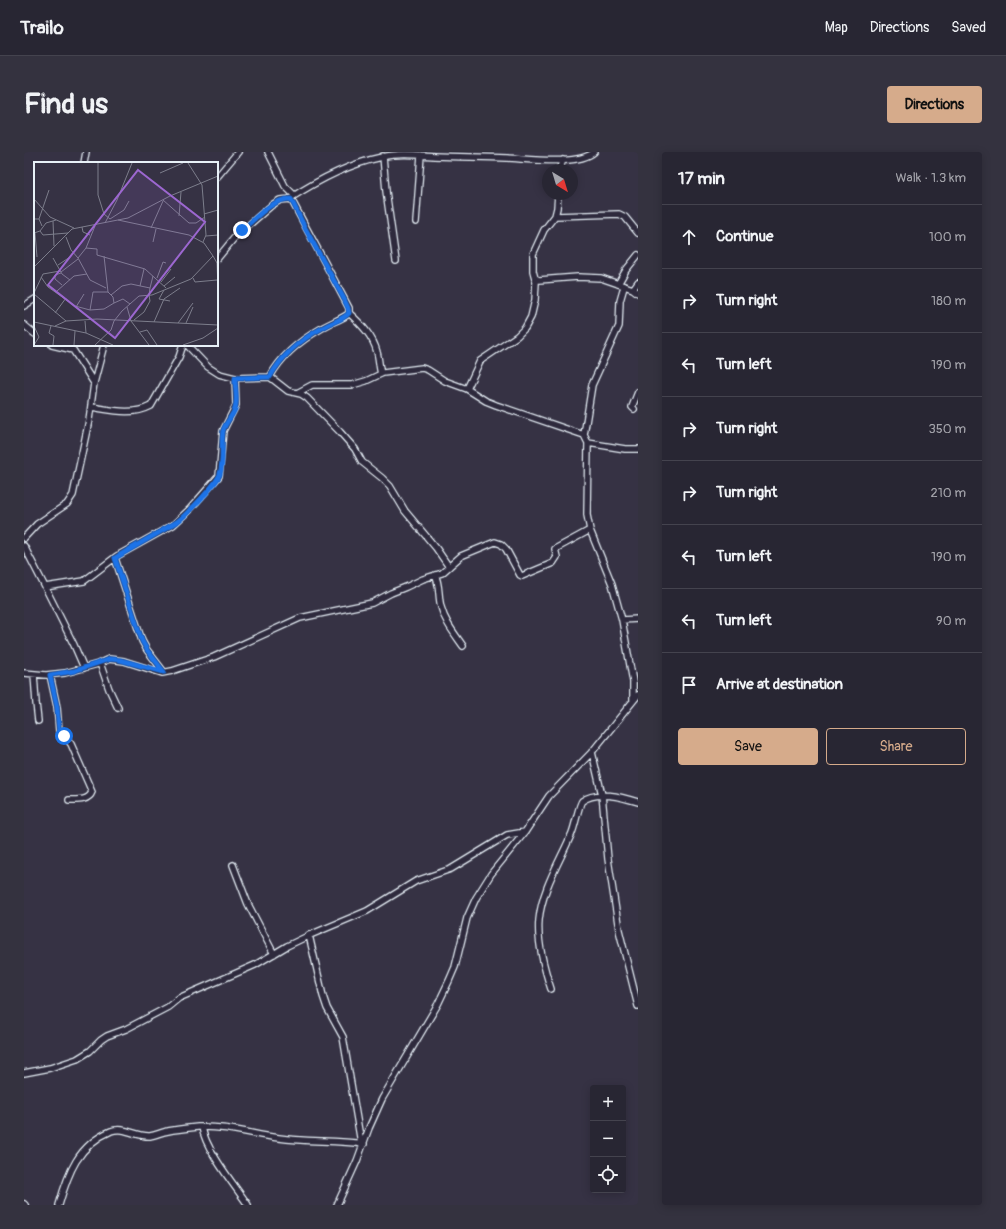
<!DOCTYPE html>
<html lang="en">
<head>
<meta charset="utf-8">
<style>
  :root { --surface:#282633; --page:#34323f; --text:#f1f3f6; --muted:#a5a5ac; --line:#44434e; --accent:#d6ab8b }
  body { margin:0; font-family:Pangolin,sans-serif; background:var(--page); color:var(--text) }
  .controls { position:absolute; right:12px; bottom:12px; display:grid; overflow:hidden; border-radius:4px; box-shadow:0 2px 10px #0003 }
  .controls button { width:36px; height:36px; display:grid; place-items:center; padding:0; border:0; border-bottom:1px solid var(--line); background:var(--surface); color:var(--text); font:20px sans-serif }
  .compass { position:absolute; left:518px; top:12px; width:36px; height:36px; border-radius:50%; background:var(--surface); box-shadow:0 2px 10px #0003; rotate:142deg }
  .stop { position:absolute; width:12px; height:12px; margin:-9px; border:3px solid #1a73e8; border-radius:50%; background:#fff }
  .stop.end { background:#1a73e8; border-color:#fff; box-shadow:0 1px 4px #0008 }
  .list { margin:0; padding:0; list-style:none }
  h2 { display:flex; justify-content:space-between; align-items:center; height:52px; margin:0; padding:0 16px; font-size:17px }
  h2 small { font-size:13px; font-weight:400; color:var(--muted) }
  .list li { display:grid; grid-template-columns:26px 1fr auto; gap:12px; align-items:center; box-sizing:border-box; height:64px; padding:0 16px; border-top:1px solid var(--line) }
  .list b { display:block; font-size:15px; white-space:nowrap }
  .list em { font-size:13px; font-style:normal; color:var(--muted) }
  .actions { display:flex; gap:8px; padding:12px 16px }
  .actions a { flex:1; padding:9px 0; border:1px solid var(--accent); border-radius:4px; text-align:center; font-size:14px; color:var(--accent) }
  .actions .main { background:var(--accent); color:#111 }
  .icon { flex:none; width:22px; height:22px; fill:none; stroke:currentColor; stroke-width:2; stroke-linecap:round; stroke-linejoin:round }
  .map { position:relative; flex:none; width:614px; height:1053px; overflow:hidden; border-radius:4px }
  header { display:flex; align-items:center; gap:24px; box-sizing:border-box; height:56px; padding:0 20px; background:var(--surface); border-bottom:1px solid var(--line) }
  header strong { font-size:19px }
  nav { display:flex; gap:22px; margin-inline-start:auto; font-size:14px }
  .intro { display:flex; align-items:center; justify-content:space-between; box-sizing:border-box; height:96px; padding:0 24px }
  h1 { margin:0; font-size:28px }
  .button { padding:10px 18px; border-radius:4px; background:var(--accent); color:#111; font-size:14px; font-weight:700 }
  main { display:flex; gap:24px; padding:0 24px }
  aside { flex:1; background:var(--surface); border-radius:4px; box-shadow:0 2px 10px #0003 }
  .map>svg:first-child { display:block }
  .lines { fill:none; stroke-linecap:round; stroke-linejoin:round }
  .minor-casing { stroke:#e8f1f8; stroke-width:8 }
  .minor { stroke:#2f2a3d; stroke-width:5.5 }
  .route { stroke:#1a73e8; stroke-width:5 }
  .inset-road { fill:none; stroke:#7d7e8c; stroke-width:1 }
  .view { fill:#9c67d0; fill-opacity:0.15; stroke:#9c67d0; stroke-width:2 }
  .inset-edge { fill:none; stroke:#e8f1f8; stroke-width:2 }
</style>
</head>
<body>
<header>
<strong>Trailo</strong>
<nav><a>Map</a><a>Directions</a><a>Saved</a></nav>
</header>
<div class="intro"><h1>Find us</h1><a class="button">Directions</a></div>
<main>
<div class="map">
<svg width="614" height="1053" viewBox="0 0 614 1053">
  <rect width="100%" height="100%" fill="#363244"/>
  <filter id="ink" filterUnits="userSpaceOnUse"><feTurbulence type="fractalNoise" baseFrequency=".025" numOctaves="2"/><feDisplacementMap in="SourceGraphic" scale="8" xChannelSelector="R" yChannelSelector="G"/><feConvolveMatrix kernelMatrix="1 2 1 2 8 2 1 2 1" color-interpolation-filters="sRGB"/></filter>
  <g filter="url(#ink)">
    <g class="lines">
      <defs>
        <path id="minor" d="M244 0 261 34 270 43
          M359 4 362 39 372 109
          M60 11 62 0
          M535 18 539 8
          M193 25 214 0
          M265 47C294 28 324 12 358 5 375 1 393 3 410 4 435 5 459 5 483 6 505 7 554 14 570 0
          M531 64 595 62 601 65 614 81
          M392 70 397 3
          M193 107 211 85 248 53 256 48 267 47 325 156V161L323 163C315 168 306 171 298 176 277 188 257 204 246 225
          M511 126 515 128 554 125 577 126 609 137 614 141
          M594 132 602 118 614 103
          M609 137 614 130
          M0 154 11 147
          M325 161C337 172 349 184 353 200 355 207 355 215 357 222
          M0 173 11 182
          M28 193 49 198 70 231
          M163 193 184 215 195 222 211 226 246 225 264 239 277 242 283 246 316 280 331 297 338 310 358 326 366 334 381 359 412 396 425 415
          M443 237 456 209 493 184 501 176 507 165 511 148 512 130 509 119V102L520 78 531 64 533 56 534 42
          M273 241 288 233H328L342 229 359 221 398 216 404 218 421 229 443 237 462 249 472 253 554 281 560 283 564 291
          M67 255C87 258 108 264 127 254L155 205 159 193
          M610 257 608 255 614 240
          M560 283 568 233 595 174 596 149 600 135
          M566 378 588 432 598 468 609 530V549
          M0 386 13 372 43 352 49 343 65 268 70 231 80 193
          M0 394 21 435 60 429 93 404 149 373 166 357 195 324 199 279 212 253 211 226
          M91 406 118 489 123 498 140 520
          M411 423C416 432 414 444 417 455 421 470 430 481 439 494
          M21 435 50 493 60 516
          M598 468 614 467
          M76 511 85 537 94 556
          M0 521 22 523 41 521 74 512 85 507 100 509 138 521 148 519 190 505 276 466 348 451 367 441 382 435 399 427 418 421 437 404 471 390 477 392 482 397 496 423 498 424 529 411 533 405 531 397 566 378 563 363 564 291 601 297H614
          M10 522 12 551 14 569
          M26 523 33 555 35 579 38 584 43 587 47 592 68 640C65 649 53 648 45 648
          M568 600 578 643 584 707 595 778 614 854
          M209 713 224 752 250 802
          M285 783 299 844 303 856 319 885 337 991
          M527 837C520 816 513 791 515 768 518 737 536 709 548 681 551 674 555 652 558 649 573 638 598 645 614 650
          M0 921 26 916 53 907 66 899 77 888 83 884 102 877 144 855 155 846 231 813 263 794 286 783 343 759 392 729 427 717 483 683 501 680
          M178 975C181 997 211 1034 224 1053
          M0 1052 1 1053
          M35 1053C44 1021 54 993 87 979 100 974 113 985 126 984 132 983 138 980 144 979 153 977 164 976 174 975 204 974 226 982 255 986 283 990 311 988 340 992
          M313 1053 333 1009 345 976 358 947 414 852 425 829 431 815 443 766 452 746 467 722 501 680 525 644 568 600 614 543"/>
      </defs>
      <use href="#minor" class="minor-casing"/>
      <use href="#minor" class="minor"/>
    </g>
  </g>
  <g class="lines" filter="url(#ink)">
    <path class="route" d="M40 584H38L35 579 33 555 26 523 50 519 86 507 96 508 140 520 123 498 118 489 91 406 153 370C162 363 193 332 196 322 200 308 197 293 199 279 201 271 208 265 211 257 214 248 211 236 211 226L246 225C258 203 279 186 300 175 308 170 319 168 325 161L324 156 320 147 281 76 267 47C249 46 231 67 218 78"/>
  </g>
  <g transform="translate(10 10)">
    <rect width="184" height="184" fill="#363244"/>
    <path class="inset-road" d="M64 1V33L70 52 76 57 90 48 95 39M154 1 168 23 172 73 169 80M126 11 149 1M0 37 16 55 40 66M129 38 155 61H162L171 55M170 52 184 48M145 54 147 30M0 57H5L8 64M5 57 15 28M19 59 20 84M71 61 83 38 98 1M48 65 49 70 56 73M117 66 129 39M6 69 9 73 34 71M0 71 6 69 12 61 22 58M1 71 3 95M172 74 184 73M32 75 37 88 44 96 52 86 63 87V93L111 107 132 126M119 80 122 67M52 86 61 64M70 94 74 130 79 135 80 141 89 137 96 142M179 94 183 101 184 127M19 96 28 112 36 118M44 96 56 118 72 126M24 103 36 95M0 105 38 67 94 56 136 34 184 14M27 110 44 97M27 111 21 113V117L28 123M7 115 14 125 41 144 56 148M123 116 129 100 132 101M159 116 161 120 183 118M127 120 137 107M106 124 110 107M130 124 141 115M116 126 119 114M130 128 125 137 136 139M23 129 40 114 53 112M74 130H59L56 148 70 147 80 141M0 131 9 112 26 109M0 132 32 159M77 133 88 124 97 122 116 126 115 133M42 145 50 132M93 145 97 159 115 183M21 151 32 136M100 158 110 150 116 139 115 133M51 159 52 171M0 160 52 171 79 183M120 160 130 137 146 126M144 161 159 141M152 161 159 145M0 164 5 175 0 183M17 164 15 171 20 174 19 183M21 164 32 159 63 157 184 163M106 170 113 168 123 183M40 183 41 169M61 183 77 168 80 159 88 149 105 134 118 133 157 117 179 94 170 81 155 73 84 58M149 183 169 176 184 166"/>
    <path class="view" d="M104 8 171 60 81 176 14 123Z"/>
    <rect width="184" height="184" class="inset-edge"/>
  </g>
</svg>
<div class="controls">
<button>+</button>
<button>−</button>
<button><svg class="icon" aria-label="locate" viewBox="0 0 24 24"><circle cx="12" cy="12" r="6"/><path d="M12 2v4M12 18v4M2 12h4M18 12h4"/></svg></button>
</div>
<svg class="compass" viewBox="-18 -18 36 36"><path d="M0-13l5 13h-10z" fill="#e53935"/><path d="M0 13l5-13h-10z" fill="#a5a5ac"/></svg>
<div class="stop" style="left:40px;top:584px"></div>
<div class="stop end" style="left:218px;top:78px"></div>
</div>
<aside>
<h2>17 min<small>Walk · 1.3 km</small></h2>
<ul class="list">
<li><svg class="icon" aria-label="ahead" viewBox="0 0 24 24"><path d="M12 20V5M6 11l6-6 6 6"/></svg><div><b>Continue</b></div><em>100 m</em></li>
<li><svg class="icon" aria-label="right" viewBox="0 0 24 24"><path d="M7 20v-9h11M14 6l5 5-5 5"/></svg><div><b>Turn right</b></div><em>180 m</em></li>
<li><svg class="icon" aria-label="left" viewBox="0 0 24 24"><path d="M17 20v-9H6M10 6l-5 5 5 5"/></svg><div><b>Turn left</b></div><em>190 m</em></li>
<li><svg class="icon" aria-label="right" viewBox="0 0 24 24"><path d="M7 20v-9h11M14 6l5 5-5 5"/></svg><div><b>Turn right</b></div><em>350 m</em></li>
<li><svg class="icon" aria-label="right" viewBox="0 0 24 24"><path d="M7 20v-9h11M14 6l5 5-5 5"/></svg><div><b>Turn right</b></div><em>210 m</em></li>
<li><svg class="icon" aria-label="left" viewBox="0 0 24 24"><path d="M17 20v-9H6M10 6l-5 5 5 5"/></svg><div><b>Turn left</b></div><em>190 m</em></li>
<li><svg class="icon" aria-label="left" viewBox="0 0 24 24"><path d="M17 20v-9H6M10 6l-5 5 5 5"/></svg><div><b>Turn left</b></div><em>90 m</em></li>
<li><svg class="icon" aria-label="arrive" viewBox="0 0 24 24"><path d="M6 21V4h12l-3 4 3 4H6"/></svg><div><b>Arrive at destination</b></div></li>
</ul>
<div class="actions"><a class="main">Save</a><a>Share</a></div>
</aside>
</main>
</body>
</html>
